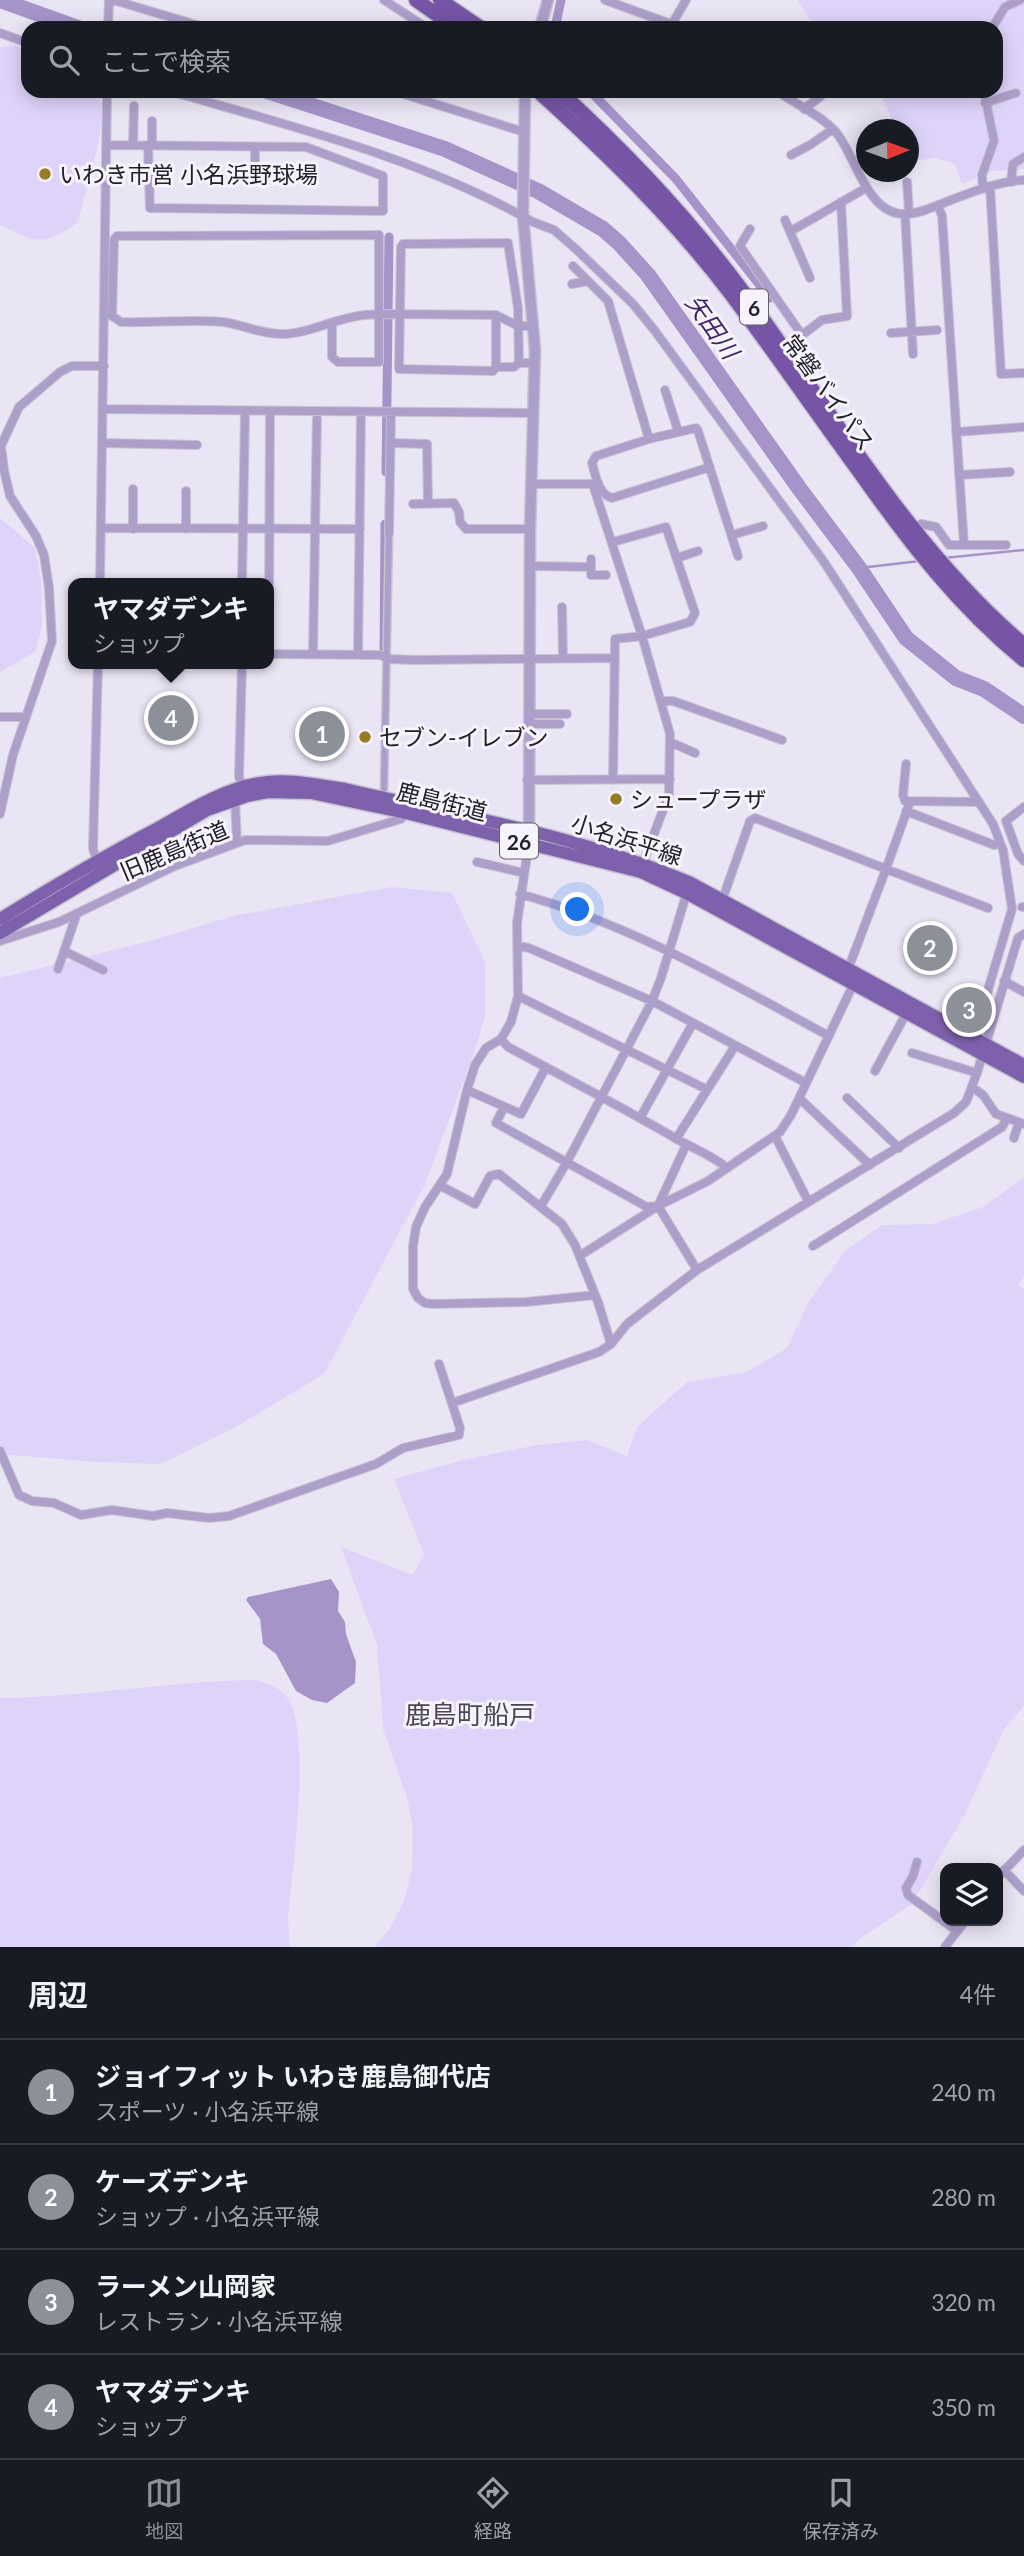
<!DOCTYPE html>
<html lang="ja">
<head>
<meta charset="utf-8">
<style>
  :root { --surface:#171b24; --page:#20242c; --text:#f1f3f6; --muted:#9ea1a6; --line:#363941; --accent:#8c9099 }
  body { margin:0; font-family:Lato,"Noto Sans JP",sans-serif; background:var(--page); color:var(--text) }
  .controls { position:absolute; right:21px; bottom:21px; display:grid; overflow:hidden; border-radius:14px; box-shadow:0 4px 18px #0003 }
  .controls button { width:63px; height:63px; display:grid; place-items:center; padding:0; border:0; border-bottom:2px solid var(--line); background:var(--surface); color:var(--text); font:35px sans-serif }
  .compass { position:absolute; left:856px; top:119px; width:63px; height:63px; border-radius:50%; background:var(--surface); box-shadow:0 4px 18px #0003; rotate:89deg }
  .you { position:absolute; left:578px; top:910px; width:24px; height:24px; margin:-18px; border:5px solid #fff; border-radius:50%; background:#1a73e8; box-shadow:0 0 0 10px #1a73e833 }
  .badge { display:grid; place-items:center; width:46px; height:46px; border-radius:50%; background:var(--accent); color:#fff; font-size:23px; font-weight:700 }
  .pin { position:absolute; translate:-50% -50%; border:4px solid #fff; box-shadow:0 2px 7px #0006 }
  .popup { position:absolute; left:68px; top:578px; width:206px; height:91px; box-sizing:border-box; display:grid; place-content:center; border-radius:14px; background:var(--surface); filter:drop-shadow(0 2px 5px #0005); font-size:23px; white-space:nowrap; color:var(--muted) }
  .popup b { font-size:26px; color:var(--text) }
  .popup::after { content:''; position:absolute; left:50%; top:100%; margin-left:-14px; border:14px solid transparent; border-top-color:var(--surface) }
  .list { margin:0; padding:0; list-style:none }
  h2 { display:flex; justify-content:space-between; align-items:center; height:91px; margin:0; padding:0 28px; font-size:30px }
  h2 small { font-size:23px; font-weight:400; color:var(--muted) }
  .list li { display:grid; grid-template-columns:46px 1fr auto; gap:21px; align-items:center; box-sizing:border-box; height:105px; padding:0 28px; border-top:2px solid var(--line) }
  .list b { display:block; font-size:26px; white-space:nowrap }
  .list p { margin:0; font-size:23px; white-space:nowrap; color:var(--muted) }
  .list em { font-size:23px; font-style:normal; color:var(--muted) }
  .icon { flex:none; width:38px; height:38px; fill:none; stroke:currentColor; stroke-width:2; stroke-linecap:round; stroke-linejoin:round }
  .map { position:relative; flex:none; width:1024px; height:1947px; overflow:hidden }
  .search { position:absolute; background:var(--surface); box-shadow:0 4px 18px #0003; left:21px; right:21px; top:21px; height:77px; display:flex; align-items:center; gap:18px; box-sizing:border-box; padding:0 24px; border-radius:21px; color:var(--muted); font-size:26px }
  .sheet { height:511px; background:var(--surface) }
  nav { display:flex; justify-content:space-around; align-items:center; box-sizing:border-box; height:98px; border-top:2px solid var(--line); background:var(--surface); font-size:19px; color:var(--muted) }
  nav a { display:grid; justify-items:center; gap:4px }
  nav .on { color:var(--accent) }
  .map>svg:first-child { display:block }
  .green { fill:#dfd3f9 }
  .water { fill:#a694c9 }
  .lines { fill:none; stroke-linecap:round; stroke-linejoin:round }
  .stream { stroke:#a694c9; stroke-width:2.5 }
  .canal { stroke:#a694c9; stroke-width:9 }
  .river { stroke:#a694c9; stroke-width:16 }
  .pedestrian-casing { stroke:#c6c2d0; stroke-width:9 }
  .minor-casing { stroke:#c6c2d0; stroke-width:10 }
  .tertiary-casing { stroke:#c6c2d0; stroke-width:13 }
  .primary-casing { stroke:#c6c2d0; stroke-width:15 }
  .trunk-casing { stroke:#c6c2d0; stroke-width:17 }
  .pedestrian { stroke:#ae9fca; stroke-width:6 }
  .minor { stroke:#ae9fca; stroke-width:8 }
  .tertiary { stroke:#ae9fca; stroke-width:10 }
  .primary { stroke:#7e61ac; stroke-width:12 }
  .trunk { stroke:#7655a6; stroke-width:14 }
  .poi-dot { fill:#987c24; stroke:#f6f3fd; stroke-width:2.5 }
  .labels { text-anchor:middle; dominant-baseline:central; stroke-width:6; stroke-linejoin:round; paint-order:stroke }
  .shield { fill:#f6f3fd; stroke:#626067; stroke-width:2 }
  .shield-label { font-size:21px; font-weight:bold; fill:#232127 }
  .poi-label { font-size:23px; fill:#232127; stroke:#f6f3fd; text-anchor:start }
  .street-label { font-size:23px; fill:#232127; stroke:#f6f3fd }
  .water-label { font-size:24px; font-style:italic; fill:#402464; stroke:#f6f3fd }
  .quarter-label { font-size:26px; fill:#4a4653; stroke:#f6f3fd }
</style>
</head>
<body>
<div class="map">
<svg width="1024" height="1947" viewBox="0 0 1024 1947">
  <rect width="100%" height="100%" fill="#eae5f5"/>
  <path class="green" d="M797 0H1024V169L993 171 962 184 954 163 934 158 909 162 908 130 896 129 879 91H996V28H815Z
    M16 46 28 50V91H97C111 118 86 191 78 221 73 227 66 230 59 234 35 247 23 235 0 225V47Z
    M0 518 35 548 41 579 42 627 35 652 0 672Z
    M391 887 452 893 485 962V1017L474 1053 425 1184 324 1374 234 1428 161 1464 96 1462 0 1454V978L154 940 233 916Z
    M1024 1177V1275L1018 1286 1024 1288V1705L1003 1731 965 1814 912 1904 862 1937 851 1947H374L388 1931 403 1904 412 1870 413 1828 407 1798 383 1729 377 1645 341 1547 413 1575 424 1554 394 1479 463 1460 537 1445 587 1440 627 1456 637 1427 687 1382 747 1372 787 1348 808 1303 846 1250 882 1225 932 1224 983 1207Z
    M256 1680C270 1684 283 1688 290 1702 311 1746 292 1868 288 1920L290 1947H0V1698C86 1697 170 1681 256 1680Z"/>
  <path class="water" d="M331 1579 339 1592 338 1611 345 1622 346 1634 356 1662 355 1683 327 1703 312 1700 296 1691 276 1654 263 1644 260 1619 246 1600 248 1597Z"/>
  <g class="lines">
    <path class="stream" d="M944 558 1024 550
      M859 568 920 561"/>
    <path class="canal" d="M555 28 561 0
      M590 91 676 179 770 298
      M386 472 389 237
      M384 652 385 524"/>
    <path class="river" d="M0 0 78 28
      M267 91 445 149 538 191 603 229 619 243 648 275 799 488 859 568 906 638 956 678 984 689 1024 716"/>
    <defs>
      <path id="pedestrian" d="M384 789 389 533"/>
      <path id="minor" d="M113 0 207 28
        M384 0 427 28
        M605 0 682 28
        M672 24 686 0
        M108 28 109 0
        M992 28 1005 7 1020 0
        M0 33 28 43
        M170 91C293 127 421 158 533 222L554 230 578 251 633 304 655 331 824 562 993 824 1003 850 1012 909 974 1037
        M394 91 524 132
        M777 91C795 104 819 114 835 131 855 153 866 215 905 214 919 214 933 207 946 202 972 192 996 182 1024 180
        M985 103 1016 93
        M804 109 821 96
        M152 121V145
        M108 145 306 147 383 176V211L150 208 148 145
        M133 145 134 106
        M255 147V178
        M791 155 810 145 833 129
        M907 182 909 213
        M1011 182 1013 164 1024 157
        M990 186 1001 374 1024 373
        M983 188 982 175 994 141 984 91
        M938 205 942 216 964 545
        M905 214 913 354
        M785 220 810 278
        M750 229 740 246 802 335 822 320 847 316 841 202
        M791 231 866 188
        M573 266 608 301 649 439
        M572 284 588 281
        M496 315V367L493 371 399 369 401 247 403 244 508 243 518 308 519 363
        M332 323V357L338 362H379V235L117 236 114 240 112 316 121 322C154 323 189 319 223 322 244 325 263 335 285 334 309 333 330 321 353 317 363 314 374 315 385 314L496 315 518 326H534
        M891 333 937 330
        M496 367H514L519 363H535
        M665 390 678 431
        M103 409 534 413
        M956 432 1024 427
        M103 443 197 445
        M391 443 427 444 428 504
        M710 467 612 498C598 494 596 476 592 463L596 456 649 439 696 428 698 431 738 556
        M959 475 1010 472
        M531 484H598
        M593 485 642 636 670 734 669 794 642 866
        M413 504 454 503 459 512 460 522 466 529H530
        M101 528 360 529
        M133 529V489
        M186 529V491
        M915 530 921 524 936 527 949 545H1006
        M389 533 391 413
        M732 535 763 526
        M613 542 666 527 695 613 690 622 642 636 615 639 613 780
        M677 558 698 551
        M591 559V575H606
        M530 566 591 567
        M100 583 107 91
        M242 583 245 412
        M562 607 563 657
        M269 608 270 413
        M269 654 380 655 390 659 413 660 615 658
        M313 654 317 413
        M358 654 361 413
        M98 664 93 849 98 865
        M242 664 239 777 244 790
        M661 701H673L782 740
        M528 714H567
        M0 717H25
        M528 724H560
        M670 742 695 753
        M906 764 903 795 905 801 979 802
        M527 780 670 779
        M235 800 237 843
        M1024 807 1006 821 1018 854 1024 861
        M906 811 994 845
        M0 814 13 755 52 641 49 588 44 555 36 536 10 496 4 470 1 446 19 407 60 372 72 366H104
        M529 842 517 923 518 996 511 1022 501 1039 486 1048 475 1065 467 1090 447 1174 425 1207 416 1227 413 1246V1289L418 1298 425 1303 434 1304 526 1302 595 1295
        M477 862 524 873
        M520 894C630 924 729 982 829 1036
        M724 895 750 821 755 818 886 869 910 802
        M1022 907H1024
        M0 941 59 922 175 866 245 840 328 841 401 819 406 813
        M518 946 529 948 652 1001 806 1083
        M64 951 103 970
        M58 969 77 913
        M847 972 886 869 988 908
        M1004 981 1024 992
        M518 996 706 1089
        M501 1039 508 1047C564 1077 620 1106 675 1138 692 1148 712 1155 727 1168
        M912 1053 977 1073
        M875 1071 907 1012
        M972 1087 983 1095 996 1114 1024 1124
        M467 1090 521 1114 546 1067
        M799 1098 870 1165
        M847 1098 899 1148
        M504 1107 496 1123 647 1207 658 1206 686 1145
        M640 1118 693 1023
        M775 1136 808 1201
        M1014 1138 1019 1122
        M676 1139 735 1046
        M441 1186 475 1204 490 1176 499 1174 562 1224 575 1245 598 1302 611 1344
        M541 1206 567 1162 652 1001 661 978 688 889
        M658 1206 697 1270
        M813 1246 1002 1127 1007 1118
        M581 1255 658 1206 708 1181 780 1132 791 1115 854 983
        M452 1403 599 1352 611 1344 627 1324 697 1270 954 1113 966 1102 977 1073 1018 938 1024 934
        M0 1451 19 1495 32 1501 54 1503 81 1515 112 1510 153 1516 167 1513 209 1518 229 1516 376 1464 403 1448 459 1435 460 1428 439 1364
        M917 1862 913 1876 906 1888 908 1895 957 1931
        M1004 1870 1024 1891
        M998 1877 1024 1850
        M945 1947 965 1921"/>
      <path id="tertiary" d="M540 28 548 0
        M525 91 523 216 535 350 530 529 529 836"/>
      <path id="primary" d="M0 919C52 887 104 856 158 828 190 810 223 789 260 783 288 778 317 785 345 789 461 816 581 836 691 883L1024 1065
        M0 933 207 810 247 796 268 792 311 793 406 813 641 872 686 893 1024 1077"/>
      <path id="trunk" d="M416 0 456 28
        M440 0 481 28
        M538 91C607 154 674 219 731 294 775 353 817 414 861 474 909 542 959 607 1024 660
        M559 91C625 151 685 214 738 285 828 405 909 548 1024 645"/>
    </defs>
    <use href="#pedestrian" class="pedestrian-casing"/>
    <use href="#minor" class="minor-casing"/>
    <use href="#tertiary" class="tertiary-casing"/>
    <use href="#primary" class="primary-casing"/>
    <use href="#trunk" class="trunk-casing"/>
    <use href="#pedestrian" class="pedestrian"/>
    <use href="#minor" class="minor"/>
    <use href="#tertiary" class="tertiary"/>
    <use href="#primary" class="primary"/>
    <use href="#trunk" class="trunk"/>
  </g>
  <g class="poi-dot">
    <circle cx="45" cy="174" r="7"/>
    <circle cx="365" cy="737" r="7"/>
    <circle cx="616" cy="799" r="7"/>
  </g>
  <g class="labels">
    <g class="shield">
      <rect x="740" y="289.5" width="28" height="35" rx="5"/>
      <rect x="500" y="823.5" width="38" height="35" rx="5"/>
    </g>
    <g class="shield-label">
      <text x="754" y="307">6</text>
      <text x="519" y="841">26</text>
    </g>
    <g class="poi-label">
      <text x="59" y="174">いわき市営 小名浜野球場</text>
      <text x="379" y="737">セブン-イレブン</text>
      <text x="630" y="799">シュープラザ</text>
    </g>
    <g class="street-label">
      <text transform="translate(829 392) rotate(54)">常磐バイパス</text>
      <text transform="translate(442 801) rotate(14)">鹿島街道</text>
      <text transform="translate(627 839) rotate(18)">小名浜平線</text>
      <text transform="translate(174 850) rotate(-23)">旧鹿島街道</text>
    </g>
    <g class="water-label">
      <text transform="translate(713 326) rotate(55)">矢田川</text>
    </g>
    <g class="quarter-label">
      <text x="470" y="1714">鹿島町船戸</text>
    </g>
  </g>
</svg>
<div class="controls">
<button><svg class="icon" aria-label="layers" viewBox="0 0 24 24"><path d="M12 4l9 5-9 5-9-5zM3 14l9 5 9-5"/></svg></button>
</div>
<svg class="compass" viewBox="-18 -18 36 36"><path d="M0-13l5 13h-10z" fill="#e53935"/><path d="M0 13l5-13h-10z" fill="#9ea1a6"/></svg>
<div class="you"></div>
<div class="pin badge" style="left:322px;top:734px">1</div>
<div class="pin badge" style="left:930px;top:948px">2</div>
<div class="pin badge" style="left:969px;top:1010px">3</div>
<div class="pin badge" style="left:171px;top:718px">4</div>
<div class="popup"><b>ヤマダデンキ</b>ショップ</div>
<div class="search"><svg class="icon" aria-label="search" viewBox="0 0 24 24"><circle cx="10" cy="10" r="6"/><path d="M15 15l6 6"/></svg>ここで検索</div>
</div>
<section class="sheet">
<h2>周辺<small>4件</small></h2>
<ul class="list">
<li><span class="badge">1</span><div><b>ジョイフィット いわき鹿島御代店</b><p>スポーツ · 小名浜平線</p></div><em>240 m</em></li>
<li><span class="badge">2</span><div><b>ケーズデンキ</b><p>ショップ · 小名浜平線</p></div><em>280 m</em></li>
<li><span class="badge">3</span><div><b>ラーメン山岡家</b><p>レストラン · 小名浜平線</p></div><em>320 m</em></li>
<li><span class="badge">4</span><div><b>ヤマダデンキ</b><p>ショップ</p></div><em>350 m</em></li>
</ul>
</section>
<nav>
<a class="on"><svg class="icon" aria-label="map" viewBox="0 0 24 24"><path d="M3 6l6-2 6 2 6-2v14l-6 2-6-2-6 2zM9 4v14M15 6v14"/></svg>地図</a>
<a><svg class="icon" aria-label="directions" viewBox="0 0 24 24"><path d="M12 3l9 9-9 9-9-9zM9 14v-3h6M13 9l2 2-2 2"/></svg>経路</a>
<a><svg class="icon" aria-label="saved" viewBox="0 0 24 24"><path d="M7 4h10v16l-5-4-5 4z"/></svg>保存済み</a>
</nav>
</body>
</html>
